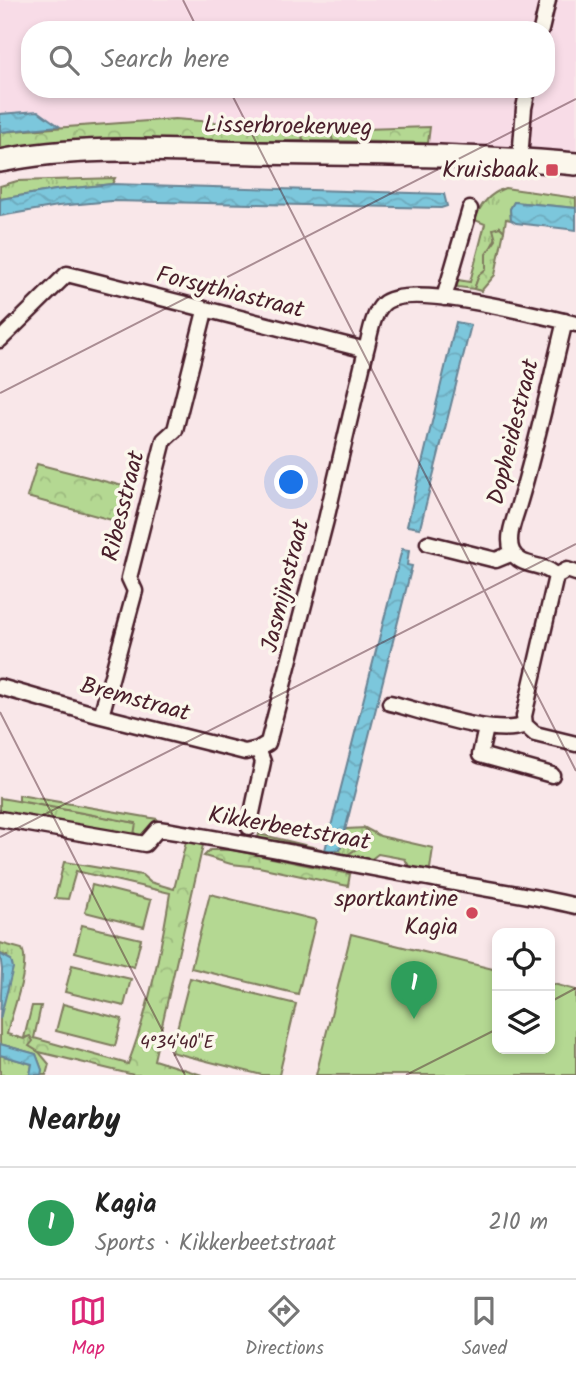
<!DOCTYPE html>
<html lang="en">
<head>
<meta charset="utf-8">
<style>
  :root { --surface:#fff; --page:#f2f2f2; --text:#222; --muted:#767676; --line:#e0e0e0; --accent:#db2777 }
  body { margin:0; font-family:Kalam,sans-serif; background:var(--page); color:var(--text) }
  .controls { position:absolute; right:21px; bottom:21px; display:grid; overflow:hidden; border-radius:14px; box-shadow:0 4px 10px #0003 }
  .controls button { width:63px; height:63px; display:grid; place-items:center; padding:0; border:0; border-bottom:2px solid var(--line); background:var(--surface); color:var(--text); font:35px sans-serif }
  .you { position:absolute; left:292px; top:483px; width:24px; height:24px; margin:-18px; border:5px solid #fff; border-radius:50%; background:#1a73e8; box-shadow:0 0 0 10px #1a73e833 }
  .badge { display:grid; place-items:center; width:46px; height:46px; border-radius:50%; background:var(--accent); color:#fff; font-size:23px; font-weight:700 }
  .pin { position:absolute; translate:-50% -58px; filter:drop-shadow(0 2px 4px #0008) }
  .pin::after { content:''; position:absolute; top:37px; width:24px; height:21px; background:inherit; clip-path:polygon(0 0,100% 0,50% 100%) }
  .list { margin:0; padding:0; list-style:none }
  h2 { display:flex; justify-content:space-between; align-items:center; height:91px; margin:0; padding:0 28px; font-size:30px }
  h2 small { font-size:23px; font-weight:400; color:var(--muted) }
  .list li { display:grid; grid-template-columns:46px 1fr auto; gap:21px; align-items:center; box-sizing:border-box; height:112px; padding:0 28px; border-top:2px solid var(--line) }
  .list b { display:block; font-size:26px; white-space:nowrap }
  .list p { margin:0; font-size:23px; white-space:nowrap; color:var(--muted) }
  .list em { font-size:23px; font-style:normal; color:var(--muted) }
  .icon { flex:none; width:38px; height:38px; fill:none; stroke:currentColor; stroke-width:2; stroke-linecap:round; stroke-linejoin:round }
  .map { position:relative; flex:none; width:576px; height:1075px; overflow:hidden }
  .search { position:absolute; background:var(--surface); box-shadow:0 4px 10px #0003; left:21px; right:21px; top:21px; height:77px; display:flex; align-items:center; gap:18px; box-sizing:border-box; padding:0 24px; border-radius:28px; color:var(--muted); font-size:26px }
  .sheet { height:203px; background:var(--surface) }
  nav { display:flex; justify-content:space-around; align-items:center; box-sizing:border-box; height:98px; border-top:2px solid var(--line); background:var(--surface); font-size:19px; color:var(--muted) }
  nav a { display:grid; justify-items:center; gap:4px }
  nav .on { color:var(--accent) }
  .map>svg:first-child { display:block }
  .built { fill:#f8dce7; fill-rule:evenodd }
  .grass { fill:url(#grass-tufts); stroke:#7f7c5e; stroke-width:2 }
  .forest { fill:url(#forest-crowns); stroke:#7f7c5e; stroke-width:2 }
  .garden { fill:#b4d892; stroke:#7f7c5e; stroke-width:2 }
  .water { fill:url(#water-waves); stroke:#688495; stroke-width:2 }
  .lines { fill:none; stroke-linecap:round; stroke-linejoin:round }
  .minor-casing { stroke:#4a1f2b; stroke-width:19 }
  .secondary-casing { stroke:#4a1f2b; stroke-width:26 }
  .minor { stroke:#fbf7ec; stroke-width:14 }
  .secondary { stroke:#fbf7ec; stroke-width:21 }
  .ticks { fill:none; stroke:#4a1f2b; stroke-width:2; stroke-opacity:0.45 }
  .poi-dot { fill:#d1495b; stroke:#fbf7ec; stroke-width:2.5 }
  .labels { text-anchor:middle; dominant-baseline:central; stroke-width:7; stroke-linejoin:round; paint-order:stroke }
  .street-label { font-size:24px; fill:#4a1f2b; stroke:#fbf7ec }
  .poi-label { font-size:24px; fill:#4a1f2b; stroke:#fbf7ec; text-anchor:end }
  .ticks-label { font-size:18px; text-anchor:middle; fill:#4a1f2b; stroke:#fbf7ec; stroke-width:7; stroke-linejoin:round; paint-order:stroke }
</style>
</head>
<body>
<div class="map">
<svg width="576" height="1075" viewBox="0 0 576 1075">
  <defs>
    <pattern id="grass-tufts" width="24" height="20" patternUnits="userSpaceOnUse" patternTransform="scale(1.75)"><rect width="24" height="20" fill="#b4d892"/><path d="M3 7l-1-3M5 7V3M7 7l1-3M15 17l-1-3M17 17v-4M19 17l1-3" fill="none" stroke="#9cb97e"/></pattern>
    <pattern id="forest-crowns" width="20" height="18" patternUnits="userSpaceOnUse" patternTransform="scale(1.75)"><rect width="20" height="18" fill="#b4d892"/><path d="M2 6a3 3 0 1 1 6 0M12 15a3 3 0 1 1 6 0" fill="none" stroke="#9cb97e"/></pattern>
    <pattern id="water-waves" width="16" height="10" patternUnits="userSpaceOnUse" patternTransform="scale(1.75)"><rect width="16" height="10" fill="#7cc7dc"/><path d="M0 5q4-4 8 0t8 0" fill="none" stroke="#6daabd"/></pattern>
  </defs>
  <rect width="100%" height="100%" fill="#f9e7e9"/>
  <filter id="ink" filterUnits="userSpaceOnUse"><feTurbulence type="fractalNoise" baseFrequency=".0143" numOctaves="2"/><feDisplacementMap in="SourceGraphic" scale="14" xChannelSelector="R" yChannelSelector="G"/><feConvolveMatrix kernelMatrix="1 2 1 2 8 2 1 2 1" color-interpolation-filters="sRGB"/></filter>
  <g filter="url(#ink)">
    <path class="built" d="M0 0H576V162L463 150 0 163ZM30 30H546V89H30Z"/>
    <path class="grass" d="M301 129 330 130 333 141H303Z
      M115 178 112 184 56 190 0 199V186L17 181Z
      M505 188 576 198V208L514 202 510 209 511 220 506 219 504 231 500 227C495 243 486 251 486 269L479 275 474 289 457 287 458 280 470 282 485 224 475 220C480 204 489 194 505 188Z
      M0 798 12 800 137 823 134 835 0 812Z
      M365 828 371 839 346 856 257 841 259 834 325 850H340L346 829Z
      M0 943 22 949C31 966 11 1014 7 1034L24 1039 30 1035 34 1042 30 1046 39 1052 49 1064 46 1075H41L42 1070 36 1054 0 1044V1019L7 956 0 954Z
      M0 1055 32 1064 30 1075H0Z"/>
    <path class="forest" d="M175 119 301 129 303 141H97L0 151V132Z
      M430 127 428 143 333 141 330 130Z
      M500 227 504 231 495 275 481 291 474 289 479 275 486 269V254L496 240 493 229Z
      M37 464 127 487 119 522 27 497Z
      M186 842 203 845 154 1060 202 1075H134L39 1052 29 1046 33 1041 30 1036 24 1038 32 1006H41L34 1038 128 1064C149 1009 161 951 170 893L76 871 68 899 55 898 64 862 142 875 150 882 174 889Z
      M210 850H233L350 874 348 886 259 867 231 864 204 856Z"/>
    <path class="garden" d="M19 795 157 819 159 822 143 835H134L136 823 19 801Z
      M365 828 380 836 433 848 430 869 410 868 405 859 378 854 369 861 346 856 371 839Z
      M92 885 151 900 144 927 85 912Z
      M210 894 316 920 298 994 191 968Z
      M82 925 141 939 134 967 75 952Z
      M351 934 497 970V1049H550V983L576 990V1075H316Z
      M72 965 131 979 124 1006 65 992Z
      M190 978 296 1004 279 1075H262L171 1052Z
      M63 1004 122 1019 115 1046 56 1031Z"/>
    <path class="water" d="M38 111 59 126 0 132V114Z
      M112 184 444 194 447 206 441 208 112 201 58 206 0 216V199L56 190Z
      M514 202 576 208V230L516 223 511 220 510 209Z
      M456 322 471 325 420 528 407 526Z
      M402 549 409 550 407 565 412 566 340 850H325Z
      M0 954 11 960 13 968 0 1019 2 970Z
      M0 1044 36 1054 42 1070 41 1075H30L32 1064 0 1055Z"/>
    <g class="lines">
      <defs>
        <path id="minor" d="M541 30 548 0
          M520 159 524 108 528 89
          M444 298 470 209
          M565 321C550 382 537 444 519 504 515 518 506 537 512 551 520 569 545 562 556 576L524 716 525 725 535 734 576 744
          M0 340 67 274 366 350C370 336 372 315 383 304 407 281 543 316 576 324
          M428 543 496 560 513 553
          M556 576 567 570 576 573
          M0 687 101 716 245 752 258 749
          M390 703C423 711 495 738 525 725
          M101 716 135 591 129 578 164 440 175 430 205 311
          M486 728 480 755 552 775
          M0 819 145 844 158 829C249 843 338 862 428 878 477 888 527 894 576 906
          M249 827 263 762 258 749 268 743 326 520 366 350"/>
        <path id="secondary" d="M0 161C83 144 171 151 256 153 363 155 470 154 576 164"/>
      </defs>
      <use href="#minor" class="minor-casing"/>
      <use href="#secondary" class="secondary-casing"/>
      <use href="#minor" class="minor"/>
      <use href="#secondary" class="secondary"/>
    </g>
  </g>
  <path class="ticks" d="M183 0 198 30M229 89 576 771M0 393 576 99M0 712 185 1075M0 837 576 544M550 1002 576 988M406 1075 497 1029"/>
  <g class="poi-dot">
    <rect x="545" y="163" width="14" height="14" rx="3.5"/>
    <circle cx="472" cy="913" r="7"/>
  </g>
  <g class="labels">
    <g class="street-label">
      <text transform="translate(288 127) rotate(1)">Lisserbroekerweg</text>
      <text transform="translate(230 293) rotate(14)">Forsythiastraat</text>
      <text transform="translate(514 432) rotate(-76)">Dopheidestraat</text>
      <text transform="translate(124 506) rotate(-76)">Ribesstraat</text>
      <text transform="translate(286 586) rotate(-76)">Jasmijnstraat</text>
      <text transform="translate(135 700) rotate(15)">Bremstraat</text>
      <text transform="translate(289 829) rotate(10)">Kikkerbeetstraat</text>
    </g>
    <g class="poi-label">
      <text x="538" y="170">Kruisbaak</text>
      <text x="458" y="899">sportkantine<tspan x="458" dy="28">Kagia</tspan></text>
    </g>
  </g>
  <g class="ticks-label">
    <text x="177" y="1048">4°34'40"E</text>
  </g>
</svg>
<div class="controls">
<button><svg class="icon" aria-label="locate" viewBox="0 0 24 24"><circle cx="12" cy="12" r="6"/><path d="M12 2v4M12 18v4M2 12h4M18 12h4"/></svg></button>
<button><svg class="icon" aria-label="layers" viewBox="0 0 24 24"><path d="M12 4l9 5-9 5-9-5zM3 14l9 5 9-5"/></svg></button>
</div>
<div class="you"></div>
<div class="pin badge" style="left:414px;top:1019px;background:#2e9e5b">1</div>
<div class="search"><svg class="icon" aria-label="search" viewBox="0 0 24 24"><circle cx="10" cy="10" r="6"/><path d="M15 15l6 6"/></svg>Search here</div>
</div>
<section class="sheet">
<h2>Nearby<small></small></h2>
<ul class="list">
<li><span class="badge" style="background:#2e9e5b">1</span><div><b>Kagia</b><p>Sports · Kikkerbeetstraat</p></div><em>210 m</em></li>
</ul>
</section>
<nav>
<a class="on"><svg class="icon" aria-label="map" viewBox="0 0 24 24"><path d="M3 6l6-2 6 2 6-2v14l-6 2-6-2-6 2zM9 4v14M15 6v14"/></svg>Map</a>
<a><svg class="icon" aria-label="directions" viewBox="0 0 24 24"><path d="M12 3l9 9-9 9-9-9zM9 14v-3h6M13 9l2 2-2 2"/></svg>Directions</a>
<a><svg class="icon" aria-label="saved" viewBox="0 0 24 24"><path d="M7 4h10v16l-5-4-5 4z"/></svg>Saved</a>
</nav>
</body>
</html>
